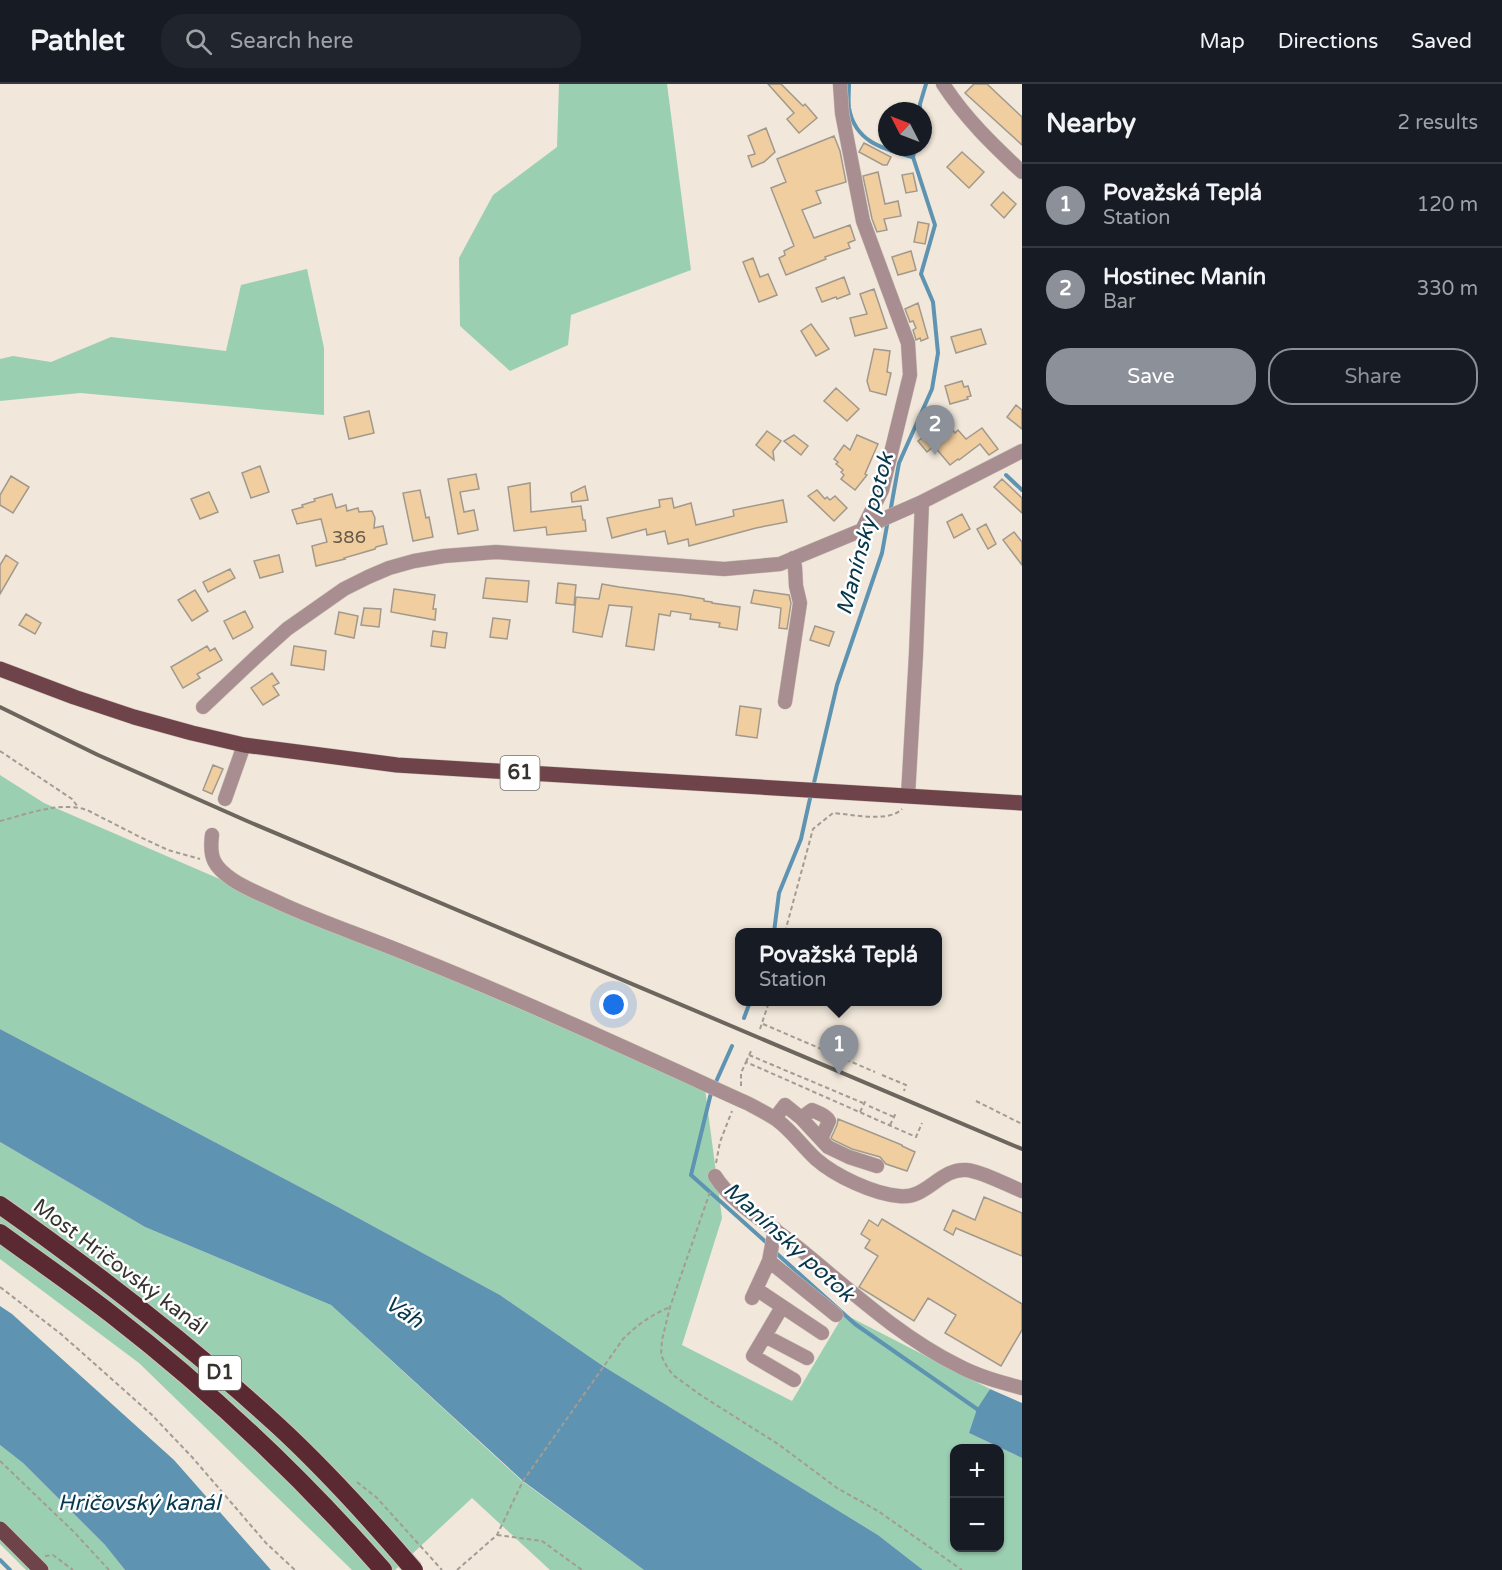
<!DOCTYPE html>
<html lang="en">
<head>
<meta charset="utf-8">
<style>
  :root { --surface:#171b24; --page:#20242c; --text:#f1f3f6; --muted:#9ea1a6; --line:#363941; --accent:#8c9099 }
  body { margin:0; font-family:"Varela Round",sans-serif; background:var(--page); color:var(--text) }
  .controls { position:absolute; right:18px; bottom:18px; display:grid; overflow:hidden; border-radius:12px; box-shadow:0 2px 4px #0004 }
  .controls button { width:54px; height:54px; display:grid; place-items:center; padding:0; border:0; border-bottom:2px solid var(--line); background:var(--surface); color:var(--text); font:30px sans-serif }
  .compass { position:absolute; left:878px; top:18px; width:54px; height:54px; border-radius:50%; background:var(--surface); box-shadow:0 2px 4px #0004; rotate:312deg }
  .you { position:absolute; left:614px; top:921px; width:21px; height:21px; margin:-15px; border:4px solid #fff; border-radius:50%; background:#1a73e8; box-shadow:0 0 0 9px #1a73e833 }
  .badge { display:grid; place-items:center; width:39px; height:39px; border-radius:50%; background:var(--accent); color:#fff; font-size:20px; font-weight:700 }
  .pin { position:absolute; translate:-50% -50px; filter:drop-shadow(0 2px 3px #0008) }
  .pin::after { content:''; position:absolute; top:32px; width:21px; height:18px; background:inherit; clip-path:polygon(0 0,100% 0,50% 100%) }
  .popup { position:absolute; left:735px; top:844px; width:207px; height:78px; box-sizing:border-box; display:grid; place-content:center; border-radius:12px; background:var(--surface); filter:drop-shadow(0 2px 4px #0005); font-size:20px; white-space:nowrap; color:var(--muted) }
  .popup b { font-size:22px; color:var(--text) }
  .popup::after { content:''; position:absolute; left:50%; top:100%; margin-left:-12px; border:12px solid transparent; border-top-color:var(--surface) }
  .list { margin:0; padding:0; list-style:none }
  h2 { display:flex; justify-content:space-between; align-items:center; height:78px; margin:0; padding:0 24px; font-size:26px }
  h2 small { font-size:20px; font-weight:400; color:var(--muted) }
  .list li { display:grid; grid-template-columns:39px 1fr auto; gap:18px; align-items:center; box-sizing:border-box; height:84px; padding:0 24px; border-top:2px solid var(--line) }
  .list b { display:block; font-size:22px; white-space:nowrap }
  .list p { margin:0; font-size:20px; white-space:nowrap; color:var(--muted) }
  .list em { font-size:20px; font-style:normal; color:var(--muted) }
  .actions { display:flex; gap:12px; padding:18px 24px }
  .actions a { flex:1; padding:14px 0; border:2px solid var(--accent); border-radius:24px; text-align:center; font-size:21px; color:var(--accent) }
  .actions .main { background:var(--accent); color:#fff }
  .icon { flex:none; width:33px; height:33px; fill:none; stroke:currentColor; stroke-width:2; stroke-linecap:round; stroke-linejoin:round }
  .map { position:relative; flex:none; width:1022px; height:1486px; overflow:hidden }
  header { display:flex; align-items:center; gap:36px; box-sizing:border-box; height:84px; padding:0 30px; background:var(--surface); border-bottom:2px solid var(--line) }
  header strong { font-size:28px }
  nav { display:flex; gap:33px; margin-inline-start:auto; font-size:21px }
  .search { width:420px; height:54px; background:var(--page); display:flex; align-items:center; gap:15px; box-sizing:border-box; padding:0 21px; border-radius:24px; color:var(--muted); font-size:22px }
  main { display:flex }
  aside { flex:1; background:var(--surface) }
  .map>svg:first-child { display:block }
  .green { fill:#9bcfb2; fill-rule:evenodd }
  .water { fill:#5e94b1 }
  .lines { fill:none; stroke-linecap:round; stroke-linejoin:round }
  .stream { stroke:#5e94b1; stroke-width:4 }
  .building { fill:#f0ce9f; stroke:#a1998d; stroke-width:1.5 }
  .minor-casing { stroke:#ccc3b8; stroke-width:15 }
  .major-casing { stroke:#ccc3b8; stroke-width:16 }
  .highway-casing { stroke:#ccc3b8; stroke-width:20 }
  .path { stroke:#a39c92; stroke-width:2; stroke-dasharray:4.5 3; stroke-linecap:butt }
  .minor { stroke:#a88e91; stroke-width:14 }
  .major { stroke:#6f434a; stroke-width:15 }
  .highway { stroke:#5a2931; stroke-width:18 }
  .rail { stroke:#6c665f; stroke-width:4 }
  .highway-bridge-casing { stroke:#ccc3b8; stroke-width:20; stroke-linecap:butt }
  .highway-bridge { stroke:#5a2931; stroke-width:18 }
  .labels { text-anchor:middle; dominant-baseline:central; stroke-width:5; stroke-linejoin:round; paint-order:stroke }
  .number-label { font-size:18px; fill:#655a4a }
  .shield { fill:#fff; stroke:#73706d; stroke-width:1.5 }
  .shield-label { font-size:20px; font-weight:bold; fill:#37332e }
  .street-label { font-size:21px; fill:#37332e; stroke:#fff }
  .water-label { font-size:22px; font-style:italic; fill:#06374c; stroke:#fff }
</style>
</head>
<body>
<header>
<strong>Pathlet</strong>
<div class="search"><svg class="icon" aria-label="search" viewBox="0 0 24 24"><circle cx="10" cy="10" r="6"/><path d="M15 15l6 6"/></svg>Search here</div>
<nav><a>Map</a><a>Directions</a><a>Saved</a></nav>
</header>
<main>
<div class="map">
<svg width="1022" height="1486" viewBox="0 0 1022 1486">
  <rect width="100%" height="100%" fill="#f1e7da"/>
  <path class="green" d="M559 0H667L691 186 571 231 568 261 510 287 460 242 459 174 493 111 557 63Z
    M307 185 324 264V331L80 309 0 317V275L13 272 51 278 111 253 226 267 241 201Z
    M0 691 44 719 705 1005 722 1134 682 1261 792 1317 844 1230 990 1305 969 1349 1022 1374V1486H923L878 1451 603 1282 500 1211 338 1123 0 945ZM954 1364H1000V1464H954Z
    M0 1058 145 1143 331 1221 522 1397 644 1486H550L472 1414 395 1486H352L139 1279 0 1175Z
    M0 1361 23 1379 105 1461 125 1486H26L0 1460Z"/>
  <path class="water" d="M0 945 338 1123 500 1211 603 1282 878 1451 923 1486H644L523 1397 331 1221 145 1143 0 1058Z
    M0 1222 12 1230 174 1376 271 1486H125L105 1461 23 1379 0 1361Z
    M990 1305 1022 1319V1374L969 1349 977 1325Z"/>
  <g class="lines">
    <path class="stream" d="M849 0C849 8 848 17 849 24 855 58 883 65 912 73
      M920 27V20L926 0
      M1006 391 1022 406
      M890 429 899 379 932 305 938 269 933 218 921 190 935 141 913 73 915 63
      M813 703 837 601 882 469 888 436
      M774 848 779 809 801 755 811 710
      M744 934 750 918
      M715 1000 732 962
      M712 1007 710 1013 691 1091 768 1160
      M775 1168 855 1240 977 1325
      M0 1476 10 1486"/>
  </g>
  <path class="building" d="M768 0H781L803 22 805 20 817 34 799 49 787 35 794 29Z
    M974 0H987L1022 33V61L965 9Z
    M766 44 775 68 764 78 752 83 748 72 755 70 748 52Z
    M834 52 840 67 846 98 816 107 821 119 802 126 814 154 850 141 855 156 848 159 850 164 825 173 826 175 786 191 779 174 785 171 784 167 794 162 771 104 786 98 777 75Z
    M864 59 891 73 887 81H883L859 68Z
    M962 68 984 88 969 104 947 83Z
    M878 88 885 120 898 117 901 132 884 135 887 146 877 148 872 135 863 92Z
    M913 89 917 107 906 109 902 91Z
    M1003 108 1016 120 1004 134 991 121Z
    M918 138 929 140 925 160 914 158Z
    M911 167 916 186 898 191 892 173Z
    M753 174 760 193 768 190 777 211 759 218 743 178Z
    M844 193 850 210 837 215 836 213 822 218 816 204Z
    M874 205 887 244 855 252 850 234 867 230 860 210Z
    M918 219 928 254 921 257 920 254 916 256 913 246 916 244 913 237 910 238 905 225Z
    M811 240 829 265 816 272 801 247Z
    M981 245 986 260 956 269 951 253Z
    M874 265 890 267 887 288 891 289 886 311 870 307 867 297Z
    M962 297 964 303 968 302 971 312 967 313 968 315 950 320 945 302Z
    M836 304 859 325 847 337 824 317Z
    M1016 321 1022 326V345L1007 333Z
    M369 327 374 349 349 355 344 333Z
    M945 336 955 349 958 346 966 355 982 344 998 365 989 371 980 360 959 376 958 375 950 381 934 362 927 368 918 357Z
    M767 347 781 357 773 367 774 376 756 361Z
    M794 351 808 362 801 371 784 357Z
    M857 351 878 360 865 390 867 391 855 406 841 395 844 391 841 388 843 386 836 380 838 378 834 375 844 361 850 366Z
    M260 382 269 408 251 414 242 389Z
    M476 390 479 405 460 408 464 428 474 426 478 446 458 450 448 395Z
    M11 392 29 403 13 429 0 421V411Z
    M1002 395 1022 414V429L994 403Z
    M530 399 531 428 581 422 583 436H585L586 447 547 451 546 443 514 447 508 403Z
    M585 402 588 416 572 418 571 409Z
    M420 406 426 434 429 433 433 453 413 457 403 409Z
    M817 406 825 415 827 413 830 416 835 412 847 424 834 437 808 412Z
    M209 408 218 428 200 435 191 415Z
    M332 410 336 424 346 421 347 427 358 424 359 428 372 427 375 434 374 444 383 442 387 460 376 463 375 465 344 474 345 475 316 482 312 462 327 458 321 435 297 440 292 426 303 423 302 421 315 417 314 415Z
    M672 414 674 424 691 419 696 441 734 432 733 426 783 416 787 438 756 444 689 462 688 455 668 460 665 447 647 451 646 445 612 454 607 434 660 423 659 416Z
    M962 430 970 445 954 454 947 438Z
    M986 440 996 460 988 465 977 445Z
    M1014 448 1022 458V481L1003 456Z
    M6 471 18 479 0 510V481Z
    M279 471 283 488 260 494 254 477Z
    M230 485 235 494 208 508 203 498Z
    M486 494 529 497 527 518 483 514Z
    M558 499 576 501 574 521 556 519Z
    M602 500 619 503 681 511 704 515V517L712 518V519L740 523 737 546 719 543 720 539 690 535 691 530 671 527 670 532 659 530 654 566 626 562 632 523 609 521 602 553 573 548 576 513 599 515Z
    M394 505 435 511 433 525H436L435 536 391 528Z
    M195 506 208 527 192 537 178 516Z
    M754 506 789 511 791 519 787 545 779 544 781 524 751 519Z
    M364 524 381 525 379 543 361 541Z
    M245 527 253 543 250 546 233 555 224 537Z
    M339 528 358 532 354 554 335 550Z
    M26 530 41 539 35 550 19 541Z
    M493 534 510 536 507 555 490 553Z
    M815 542 834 548 829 562 810 556Z
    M433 547 447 549 445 564 431 562Z
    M207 562 210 567 215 564 222 576 197 590 200 594 183 604 171 583Z
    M294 562 326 567 324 586 291 581Z
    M272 589 279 599 273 602 279 611 263 621 251 604Z
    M740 622 761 625 757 654 736 651Z
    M213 681 223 685 212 710 203 706Z
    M838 1035 902 1061V1062L915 1068 907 1087 886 1080 880 1073 852 1065 833 1056 831 1054 837 1041Z
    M984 1113 1022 1129V1172L958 1145 956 1144 953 1151 944 1146 953 1126 975 1136Z
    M882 1135 1022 1220V1246L1001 1282 945 1249 956 1231 928 1214 914 1237 859 1203 878 1172 865 1164 870 1156 861 1150 869 1136 878 1142Z"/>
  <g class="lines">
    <defs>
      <path id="minor" d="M840 0 842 29 863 137 908 259 910 291 882 406 862 446
        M943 0C965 34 993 61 1022 88
        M785 618 800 519 796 502 795 483 793 474
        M203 623 256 573 287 545 344 505 368 493 389 484 414 477 444 472 496 468 724 485 780 480 862 446 881 436 922 418 1022 367
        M908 712 916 570 922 418
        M225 715 244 661
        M212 751C209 774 214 783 233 796 248 806 266 812 282 820 326 840 372 855 417 874 529 919 639 970 749 1020 758 1025 768 1030 777 1036 792 1047 802 1062 816 1075 835 1092 874 1110 899 1112 926 1116 940 1084 966 1086 981 1087 1007 1101 1022 1107
        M775 1034 785 1021 801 1034 828 1063 849 1073 877 1082
        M801 1034 812 1026C818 1029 826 1031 829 1037L821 1055
        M715 1092C731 1118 767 1139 791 1158 845 1201 895 1250 957 1281 977 1292 1000 1298 1022 1304
        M775 1145 769 1177 836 1231
        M756 1205 822 1249
        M752 1214 769 1177
        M782 1223 753 1272 794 1296
        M765 1252 807 1274"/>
      <path id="major" d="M0 585 74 613 134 633 192 649 244 661 397 681 1022 719
        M0 1445 41 1486"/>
      <path id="highway" d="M0 1149C37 1176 75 1202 111 1230 209 1306 301 1392 383 1486"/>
    </defs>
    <use href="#minor" class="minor-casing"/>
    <use href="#major" class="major-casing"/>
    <use href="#highway" class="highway-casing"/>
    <path class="path" d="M0 667 72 715 78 723
      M0 737C28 730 59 717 87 726L140 753 168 766 200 775
      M785 848 813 745 833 729C850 730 889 739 902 725
      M763 940 875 988
      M760 945 769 918
      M749 971 863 1019
      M746 978 751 967
      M882 991 906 1001 904 1007
      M741 1002V989L746 978 916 1053 922 1039
      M976 1017 1022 1040
      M869 1022 894 1033
      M860 1028 866 1016
      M890 1041 896 1029
      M716 1079 720 1058 732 1027
      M710 1108 670 1223 662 1256 661 1271 667 1283 673 1291 702 1312 778 1360 837 1404 878 1427 962 1486
      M0 1203 61 1250 151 1330 192 1373 266 1459 295 1486
      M0 1377 74 1448 109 1486
      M357 1398 377 1414 442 1486
      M497 1451 542 1457 582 1486
      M45 1472 53 1471 73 1486
      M457 1486 497 1451 523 1397 623 1255C637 1241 651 1231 670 1223"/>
    <use href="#minor" class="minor"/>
    <use href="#major" class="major"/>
    <use href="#highway" class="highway"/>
    <path class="rail" d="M0 623 98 671 247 737 1022 1065"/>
    <defs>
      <path id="highway-bridge" d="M0 1121C97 1189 190 1261 277 1341 326 1386 371 1436 414 1486"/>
    </defs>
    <use href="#highway-bridge" class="highway-bridge-casing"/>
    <use href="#highway-bridge" class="highway-bridge"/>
  </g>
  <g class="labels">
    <g class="number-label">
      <text x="349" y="453">386</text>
    </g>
    <g class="shield">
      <rect x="500.5" y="672" width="39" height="34" rx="4.5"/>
      <rect x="199" y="1272" width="42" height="34" rx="4.5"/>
    </g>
    <g class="shield-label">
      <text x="520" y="689">61</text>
      <text x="220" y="1289">D1</text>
    </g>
    <g class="street-label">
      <text transform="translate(120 1183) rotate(37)">Most Hričovský kanál</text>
    </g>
    <g class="water-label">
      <text transform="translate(865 450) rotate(-75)">Manínsky potok</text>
      <text transform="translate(789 1158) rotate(42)">Manínsky potok</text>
      <text transform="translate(404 1228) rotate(34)">Váh</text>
      <text x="139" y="1419">Hričovský kanál</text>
    </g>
  </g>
</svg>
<div class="controls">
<button>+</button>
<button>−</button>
</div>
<svg class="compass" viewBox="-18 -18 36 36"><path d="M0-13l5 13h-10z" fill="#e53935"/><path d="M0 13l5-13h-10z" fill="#9ea1a6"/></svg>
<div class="you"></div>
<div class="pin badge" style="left:839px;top:991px">1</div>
<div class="popup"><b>Považská Teplá</b>Station</div>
<div class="pin badge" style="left:935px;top:371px">2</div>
</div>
<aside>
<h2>Nearby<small>2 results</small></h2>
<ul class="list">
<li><span class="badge">1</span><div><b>Považská Teplá</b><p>Station</p></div><em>120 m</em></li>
<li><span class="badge">2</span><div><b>Hostinec Manín</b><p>Bar</p></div><em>330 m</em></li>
</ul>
<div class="actions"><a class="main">Save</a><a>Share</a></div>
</aside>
</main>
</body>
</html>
